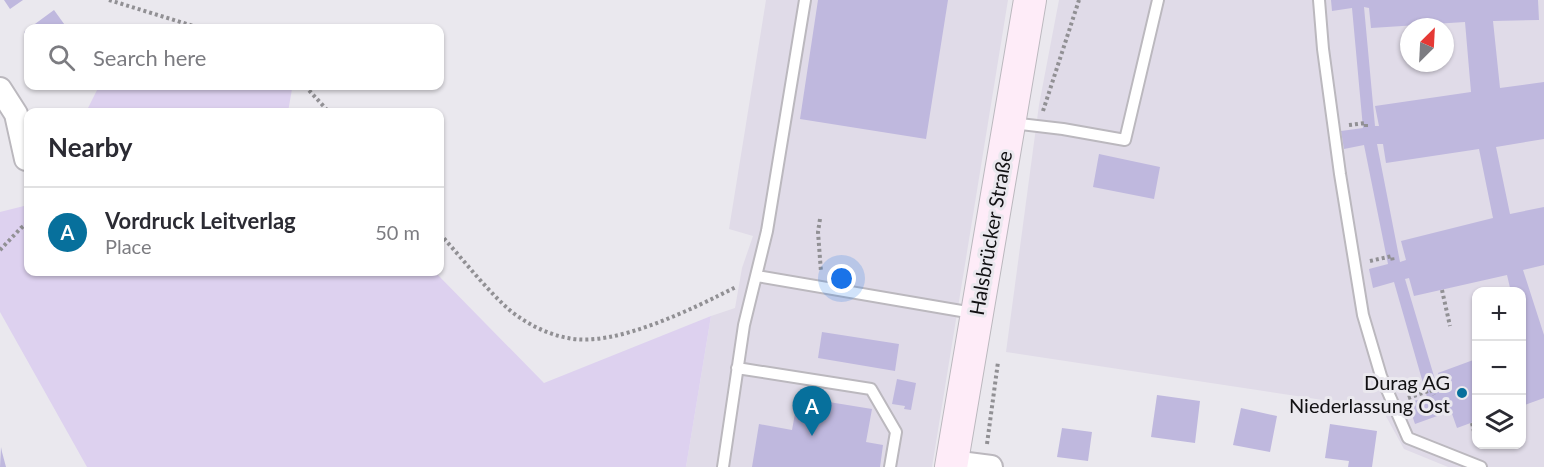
<!DOCTYPE html>
<html lang="en">
<head>
<meta charset="utf-8">
<style>
  :root { --surface:#fff; --page:#f2f2f3; --text:#2b2b33; --muted:#7c7c81; --line:#e1e1e2; --accent:#07709c }
  body { margin:0; font-family:Lato,sans-serif; background:var(--page); color:var(--text) }
  .controls { position:absolute; right:18px; bottom:18px; display:grid; overflow:hidden; border-radius:12px; box-shadow:0 2px 4px #0004 }
  .controls button { width:54px; height:54px; display:grid; place-items:center; padding:0; border:0; border-bottom:2px solid var(--line); background:var(--surface); color:var(--text); font:30px sans-serif }
  .compass { position:absolute; left:1400px; top:18px; width:54px; height:54px; border-radius:50%; background:var(--surface); box-shadow:0 2px 4px #0004; rotate:24deg }
  .you { position:absolute; left:842px; top:279px; width:21px; height:21px; margin:-15px; border:4px solid #fff; border-radius:50%; background:#1a73e8; box-shadow:0 0 0 9px #1a73e833 }
  .badge { display:grid; place-items:center; width:39px; height:39px; border-radius:50%; background:var(--accent); color:#fff; font-size:20px; font-weight:700 }
  .pin { position:absolute; translate:-50% -50px; filter:drop-shadow(0 2px 3px #0008) }
  .pin::after { content:''; position:absolute; top:32px; width:21px; height:18px; background:inherit; clip-path:polygon(0 0,100% 0,50% 100%) }
  .list { margin:0; padding:0; list-style:none }
  h2 { display:flex; justify-content:space-between; align-items:center; height:78px; margin:0; padding:0 24px; font-size:26px }
  h2 small { font-size:20px; font-weight:400; color:var(--muted) }
  .list li { display:grid; grid-template-columns:39px 1fr auto; gap:18px; align-items:center; box-sizing:border-box; height:90px; padding:0 24px; border-top:2px solid var(--line) }
  .list b { display:block; font-size:22px; white-space:nowrap }
  .list p { margin:0; font-size:20px; white-space:nowrap; color:var(--muted) }
  .list em { font-size:20px; font-style:normal; color:var(--muted) }
  .icon { flex:none; width:33px; height:33px; fill:none; stroke:currentColor; stroke-width:2; stroke-linecap:round; stroke-linejoin:round }
  .map { position:relative; flex:none; width:1544px; height:467px; overflow:hidden }
  .search { position:absolute; background:var(--surface); box-shadow:0 2px 4px #0004; left:24px; top:24px; width:420px; height:66px; display:flex; align-items:center; gap:15px; box-sizing:border-box; padding:0 21px; border-radius:12px; color:var(--muted); font-size:22px }
  .panel { position:absolute; background:var(--surface); box-shadow:0 2px 4px #0004; left:24px; top:108px; width:420px; height:168px; border-radius:12px }
  .map>svg:first-child { display:block }
  .built { fill:#e0dbe8; fill-rule:evenodd }
  .green { fill:#ddd1ef }
  .building { fill:#bfb8de; fill-rule:evenodd }
  .lines { fill:none; stroke-linecap:round; stroke-linejoin:round }
  .lane-casing { stroke:#bbb8be; stroke-width:14 }
  .street-casing { stroke:#bbb8be; stroke-width:26 }
  .secondary-casing { stroke:#bbb8be; stroke-width:34 }
  .path { stroke:#919094; stroke-width:4; stroke-dasharray:3 3; stroke-linecap:butt }
  .lane { stroke:#fff; stroke-width:10 }
  .street { stroke:#fff; stroke-width:22 }
  .secondary { stroke:#feecf8; stroke-width:32 }
  .poi-dot { fill:#07709c; stroke:#eae8ee; stroke-width:2 }
  .labels { text-anchor:middle; dominant-baseline:central; stroke-width:6; stroke-linejoin:round; paint-order:stroke }
  .street-label { font-size:20px; fill:#121113; stroke:#eae8ee }
  .poi-label { font-size:20px; fill:#121113; stroke:#eae8ee; text-anchor:end }
</style>
</head>
<body>
<div class="map">
<svg width="1544" height="467" viewBox="0 0 1544 467">
  <rect width="100%" height="100%" fill="#eae8ee"/>
  <path class="built" d="M766 0H1008L932 467H686L711 316 735 308 742 268 753 236 729 229Z
    M1059 0H1544V467H1448L1404 449 1382 409 1006 352 1039 105ZM1409 27H1445V63H1409ZM1476 292H1522V444H1476Z"/>
  <path class="green" d="M99 86H284L292 89 288 112H86Z
    M28 205V272H435L544 383 711 316 686 467H87L0 312V212Z"/>
  <path class="building" d="M4 0H23L10 9Z
    M818 0H948L926 139 800 119Z
    M1331 0H1538L1539 20 1493 21 1500 88 1544 82V139L1496 147 1510 214 1544 207V265L1523 270 1544 335V398L1522 406V343L1526 341 1522 328V292H1511L1507 275 1414 296 1409 278 1405 279 1439 393H1444L1438 373 1476 359V421L1457 428 1451 411 1415 424 1408 403 1427 397 1394 282 1373 288 1369 269 1388 264 1364 145 1344 149 1341 131 1363 128 1352 8 1332 11ZM1364 7 1369 8 1371 28 1465 22 1471 92 1375 106 1379 126H1375ZM1377 144H1383L1386 163 1479 149 1493 218 1401 241 1406 260 1400 262Z
    M54 10 67 28H28V39L24 32Z
    M1099 154 1160 167 1154 199 1093 187Z
    M822 332 899 344 895 371 818 358Z
    M897 379 916 383 911 410 904 409 905 406 892 404Z
    M1157 395 1200 401 1195 443 1151 437Z
    M798 397 872 409 866 442 883 445 880 467H752L759 424 792 430Z
    M1241 408 1277 416 1270 452 1233 445Z
    M1330 424 1377 431 1372 467H1348L1349 461 1325 458Z
    M1062 428 1092 432 1088 461 1057 457Z
    M1 447 2 452 6 467H0Z"/>
  <g class="lines">
    <defs>
      <path id="lane" d="M1319 0 1323 49 1340 174 1363 315 1381 376 1408 438 1481 467
        M1012 123 1063 129 1125 140 1158 0
        M757 276 973 313
        M737 368 871 389 896 432 890 467
        M723 467 744 325 767 231 805 0"/>
      <path id="street" d="M0 89 16 114 26 159
        M952 462 991 467"/>
      <path id="secondary" d="M951 467 1030 0"/>
    </defs>
    <use href="#lane" class="lane-casing"/>
    <use href="#street" class="street-casing"/>
    <use href="#secondary" class="secondary-casing"/>
    <path class="path" d="M109 0 200 28
      M305 86 329 112
      M1043 111 1079 0
      M1349 125 1366 123V127
      M820 219 818 232 821 272
      M440 234C461 257 481 283 504 305 521 321 545 334 568 338 615 348 694 308 736 287
      M0 250 21 228 28 223
      M1370 261 1392 256 1393 263
      M1442 290 1450 326
      M1408 398 1431 390 1434 395
      M1472 423 1476 440
      M987 444 998 362"/>
    <use href="#lane" class="lane"/>
    <use href="#street" class="street"/>
    <use href="#secondary" class="secondary"/>
  </g>
  <circle class="poi-dot" cx="1462" cy="393" r="6"/>
  <g class="labels">
    <g class="street-label">
      <text transform="translate(990 233) rotate(-80)">Halsbrücker Straße</text>
    </g>
    <g class="poi-label">
      <text x="1450" y="382">Durag AG<tspan x="1450" dy="23">Niederlassung Ost</tspan></text>
    </g>
  </g>
</svg>
<div class="controls">
<button>+</button>
<button>−</button>
<button><svg class="icon" aria-label="layers" viewBox="0 0 24 24"><path d="M12 4l9 5-9 5-9-5zM3 14l9 5 9-5"/></svg></button>
</div>
<svg class="compass" viewBox="-18 -18 36 36"><path d="M0-13l5 13h-10z" fill="#e53935"/><path d="M0 13l5-13h-10z" fill="#7c7c81"/></svg>
<div class="you"></div>
<div class="pin badge" style="left:812px;top:436px">A</div>
<div class="search"><svg class="icon" aria-label="search" viewBox="0 0 24 24"><circle cx="10" cy="10" r="6"/><path d="M15 15l6 6"/></svg>Search here</div>
<section class="panel">
<h2>Nearby<small></small></h2>
<ul class="list">
<li><span class="badge">A</span><div><b>Vordruck Leitverlag</b><p>Place</p></div><em>50 m</em></li>
</ul>
</section>
</div>
</body>
</html>
